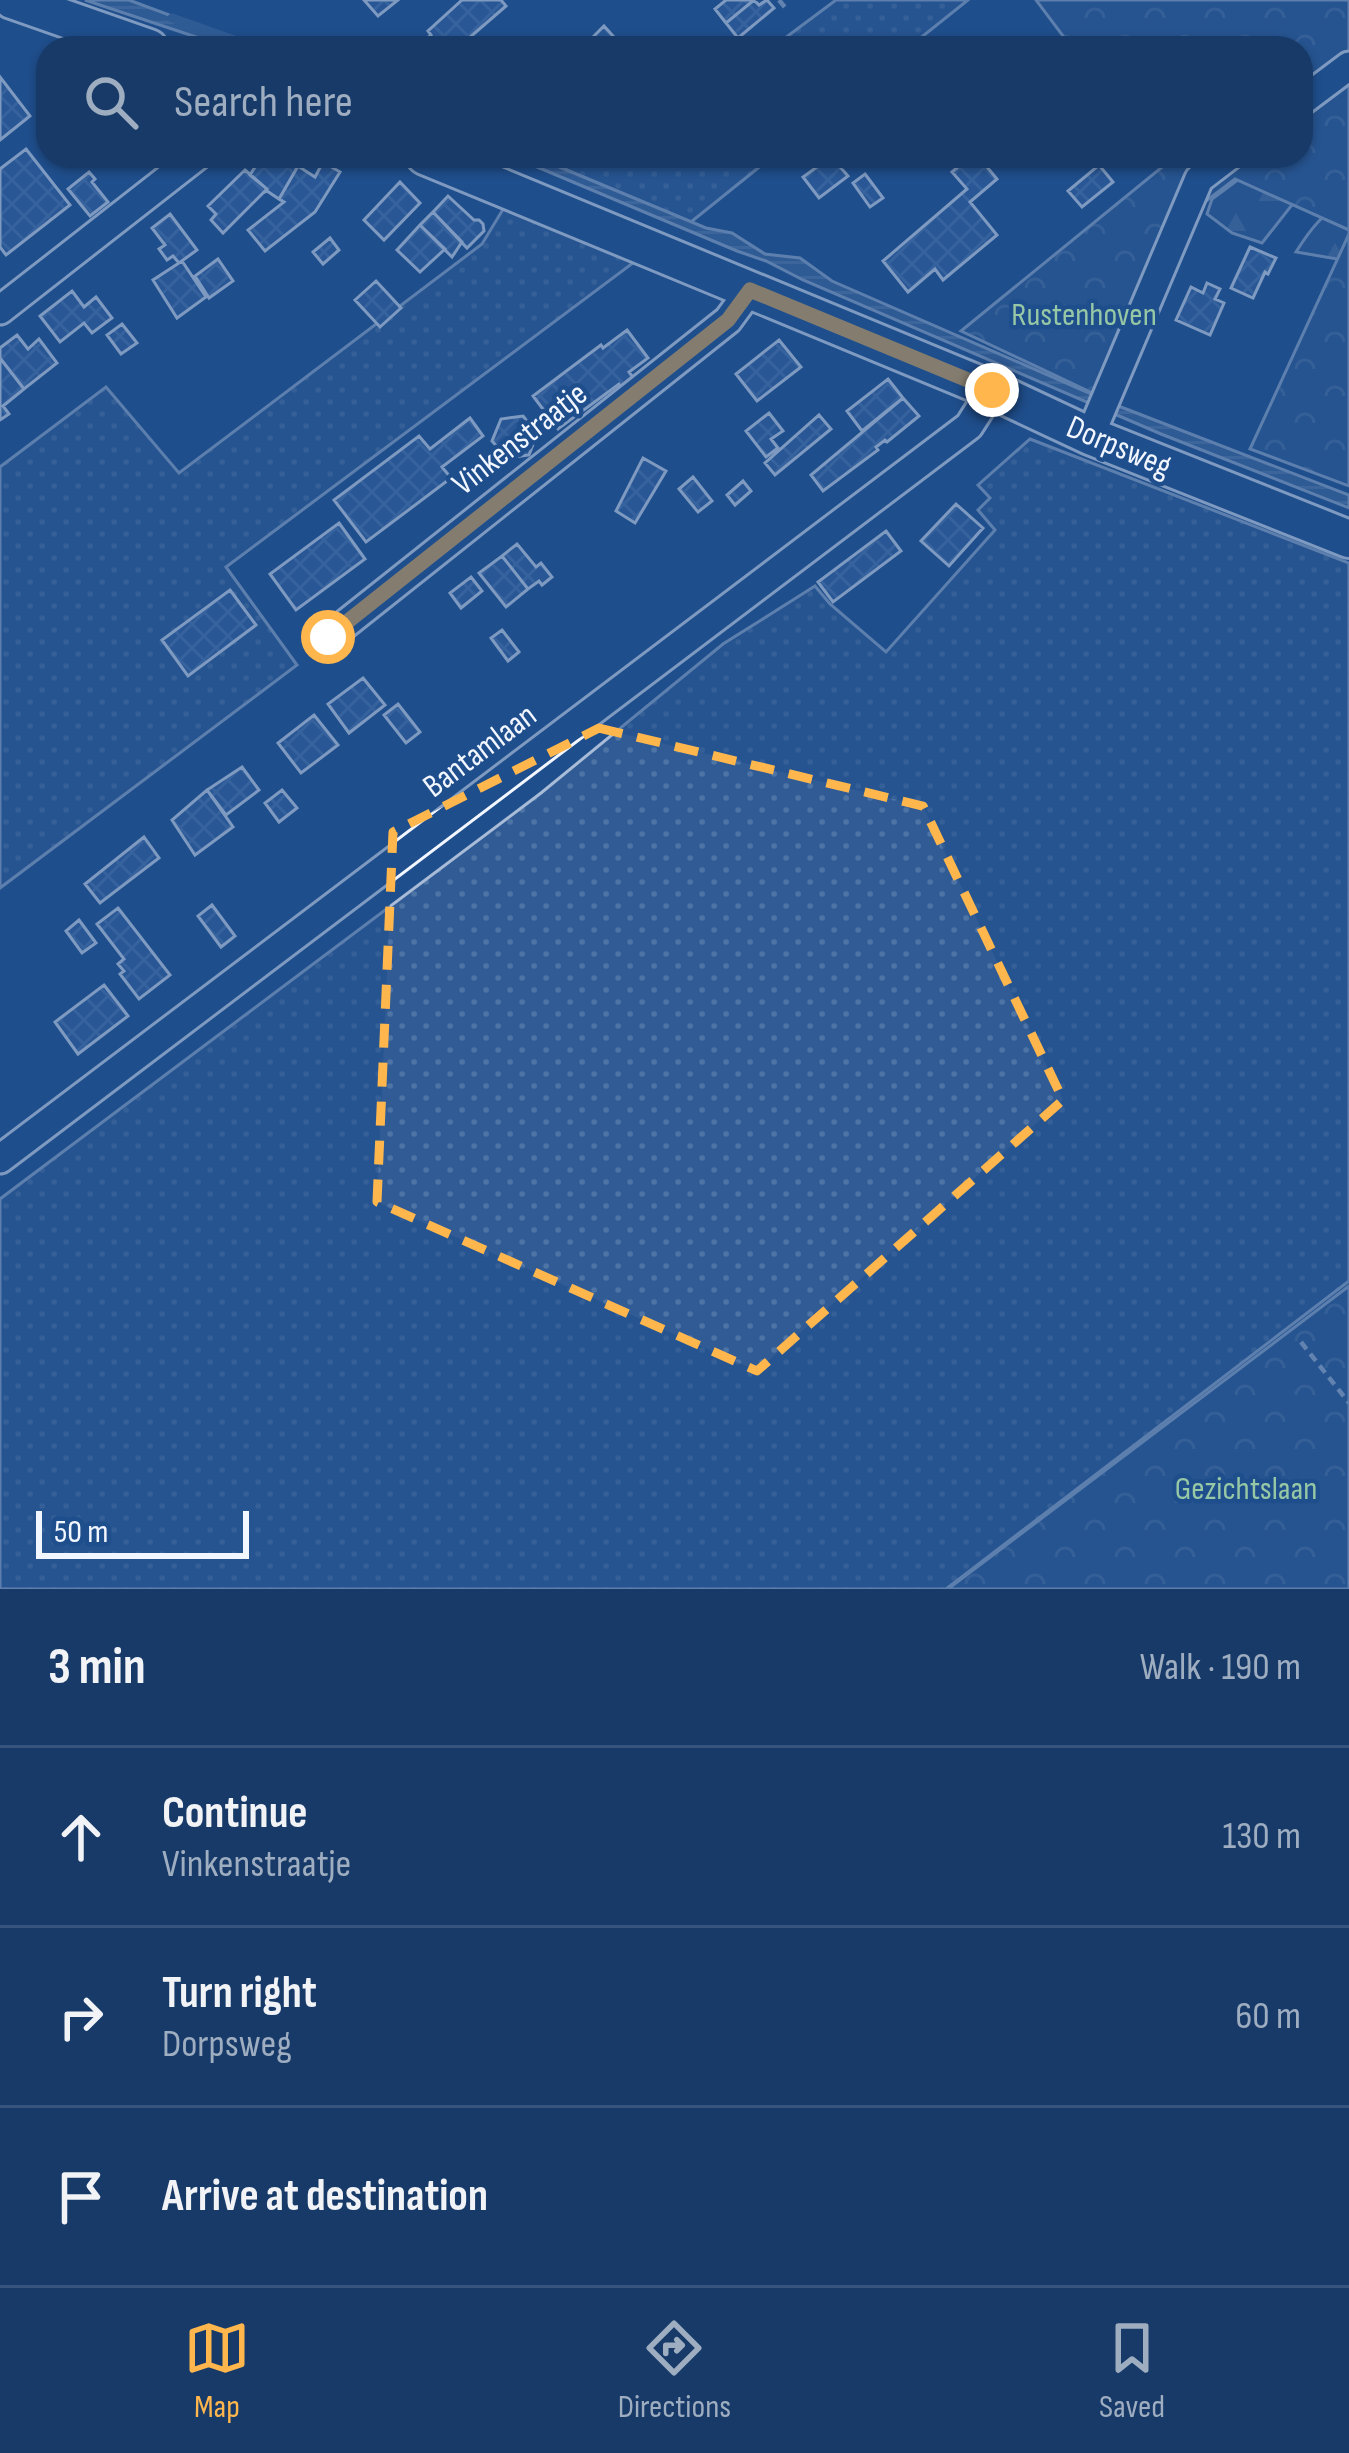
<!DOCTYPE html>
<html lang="en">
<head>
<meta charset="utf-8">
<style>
  :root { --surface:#173a69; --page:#244571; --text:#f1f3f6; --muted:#9eadc0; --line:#36547d; --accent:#ffb74d }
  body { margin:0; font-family:"Sofia Sans Condensed",sans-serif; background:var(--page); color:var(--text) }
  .scale { position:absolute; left:36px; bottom:30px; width:213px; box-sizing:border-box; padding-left:12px; border:6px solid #f2f6ff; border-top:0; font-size:33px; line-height:42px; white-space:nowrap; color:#f2f6ff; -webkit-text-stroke:9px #1f4e8c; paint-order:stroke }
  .stop { position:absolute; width:36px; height:36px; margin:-27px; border:9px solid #ffb74d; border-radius:50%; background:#fff }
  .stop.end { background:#ffb74d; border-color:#fff; box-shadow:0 3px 12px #0008 }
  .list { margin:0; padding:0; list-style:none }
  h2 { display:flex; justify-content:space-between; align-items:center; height:156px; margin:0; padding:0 48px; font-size:51px }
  h2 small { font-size:39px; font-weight:400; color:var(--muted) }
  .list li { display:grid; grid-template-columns:78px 1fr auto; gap:36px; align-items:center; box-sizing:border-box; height:180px; padding:0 48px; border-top:3px solid var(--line) }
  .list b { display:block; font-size:45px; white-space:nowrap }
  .list p { margin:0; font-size:39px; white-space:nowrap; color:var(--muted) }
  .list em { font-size:39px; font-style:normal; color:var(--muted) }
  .icon { flex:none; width:66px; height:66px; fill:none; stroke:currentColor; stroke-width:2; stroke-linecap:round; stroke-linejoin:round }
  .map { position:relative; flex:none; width:1349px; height:1589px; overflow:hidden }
  .search { position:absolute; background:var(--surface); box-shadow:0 3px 9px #0004; left:36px; right:36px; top:36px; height:132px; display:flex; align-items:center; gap:30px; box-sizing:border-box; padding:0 42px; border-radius:36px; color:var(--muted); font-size:45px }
  .sheet { height:696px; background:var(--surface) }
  nav { display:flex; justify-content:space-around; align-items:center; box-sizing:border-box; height:168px; border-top:3px solid var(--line); background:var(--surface); font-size:33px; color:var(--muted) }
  nav a { display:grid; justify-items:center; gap:6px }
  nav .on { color:var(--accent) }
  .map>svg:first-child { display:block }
  .grass { fill:url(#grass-dots); stroke:#a8bbd7; stroke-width:3 }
  .forest { fill:url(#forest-firs); stroke:#a8bbd7; stroke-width:3 }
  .park { fill:url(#park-crowns); stroke:#a8bbd7; stroke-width:3 }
  .water { fill:url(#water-rules); stroke:#a8bbd7; stroke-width:3 }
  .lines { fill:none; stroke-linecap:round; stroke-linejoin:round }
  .stream { stroke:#446ba0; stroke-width:9 }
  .building { fill:url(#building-cross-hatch); stroke:#f2f6ff; stroke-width:3 }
  .street-casing { stroke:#f2f6ff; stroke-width:33 }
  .secondary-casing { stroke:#f2f6ff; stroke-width:42 }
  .path { stroke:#b3c4dc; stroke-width:4.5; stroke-dasharray:9 6; stroke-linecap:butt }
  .street { stroke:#1f4e8c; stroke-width:27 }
  .secondary { stroke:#1f4e8c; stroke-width:36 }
  .route { stroke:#ffb74d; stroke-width:15 }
  .marked { fill:none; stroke:#ffb74d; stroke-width:9; stroke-dasharray:24 15; stroke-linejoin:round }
  .labels { text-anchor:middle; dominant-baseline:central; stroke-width:9; stroke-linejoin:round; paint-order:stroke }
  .park-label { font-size:33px; fill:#97c8a6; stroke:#1f4e8c }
  .street-label { font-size:33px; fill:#f2f6ff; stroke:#1f4e8c }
</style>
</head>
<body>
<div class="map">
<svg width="1349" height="1589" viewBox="0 0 1349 1589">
  <defs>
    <pattern id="grass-dots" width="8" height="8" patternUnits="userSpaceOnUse" patternTransform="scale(3)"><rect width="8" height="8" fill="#305b95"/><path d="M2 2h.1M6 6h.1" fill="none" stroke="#4e73a5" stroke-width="1.8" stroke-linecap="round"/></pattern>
    <pattern id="forest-firs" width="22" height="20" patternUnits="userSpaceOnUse" patternTransform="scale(3)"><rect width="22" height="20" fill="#305b95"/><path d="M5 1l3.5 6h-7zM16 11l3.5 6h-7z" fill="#4e73a5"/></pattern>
    <pattern id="park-crowns" width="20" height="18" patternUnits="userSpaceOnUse" patternTransform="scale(3)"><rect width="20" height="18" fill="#305b95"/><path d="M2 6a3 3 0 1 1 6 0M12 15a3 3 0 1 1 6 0" fill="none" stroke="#4e73a5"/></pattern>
    <pattern id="water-rules" width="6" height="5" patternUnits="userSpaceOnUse" patternTransform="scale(3)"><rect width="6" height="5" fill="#446ba0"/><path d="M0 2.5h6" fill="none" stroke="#5f81ae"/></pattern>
    <pattern id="building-cross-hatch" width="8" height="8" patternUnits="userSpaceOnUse" patternTransform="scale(3)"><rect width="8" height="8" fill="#3563a3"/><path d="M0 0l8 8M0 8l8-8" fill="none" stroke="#537ab1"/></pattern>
  </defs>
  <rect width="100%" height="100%" fill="#1f4e8c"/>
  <path class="grass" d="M836 0H968L908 48H726L740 37 760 48 773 47Z
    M582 156H773L691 222 564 169Z
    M505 206 637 260 226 567 297 665 0 888V467L106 387 179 473 482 244Z
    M1030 439 1349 563V1281L946 1589H0V1199L541 793 723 644 815 586 830 604 886 652 995 530 978 510 990 498 978 485Z"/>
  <path class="forest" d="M1349 96 1299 196 1262 243 1232 233 1207 214 1212 199 1270 156H1301Z
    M1349 198V261L1296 252C1311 228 1324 212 1349 198Z"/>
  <path class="park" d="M1036 0H1349V230L1235 179 1193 211 1118 405 961 331 1161 168 1153 156H1301V48H1072Z
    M1349 234V486L1250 449Z
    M1349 1286V1589H948L1320 1308Z"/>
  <path class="water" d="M85 0H129L258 48H229Z
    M511 156H533L706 228 732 233 765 254 800 258 832 281 1121 407 1349 495V508L1161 434 803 280 766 261 737 251Z"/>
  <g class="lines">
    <path class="stream" d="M172 18 257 48"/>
  </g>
  <path class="building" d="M364 0H398L378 16Z
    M462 0H501L506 6 469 38 477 48H415L431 35 428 31Z
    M726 0H754L726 23 715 9Z
    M754 0 759 5 767 0 774 8 738 38 726 23Z
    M604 26 622 46 619 48H600L592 38Z
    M0 77 30 116 0 140Z
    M26 149 70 205 6 255 0 247V169Z
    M262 156H280L298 166 279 199 267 191 263 193 267 189 250 175Z
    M832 156H844L849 162 841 168 848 176 819 198 803 177Z
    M971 156H978L997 179 970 202 997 235 943 280 935 269 908 292 883 261 967 189 952 172Z
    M323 162 340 172 315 212 265 251 248 230 284 202 279 199 298 166 315 177Z
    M1099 165 1113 182 1082 207 1068 191Z
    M245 170 267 189 223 233 211 220 216 214 208 206Z
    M89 172 95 179 92 182 108 202 90 216 68 189Z
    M865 174 883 198 870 207 853 183Z
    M400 182 420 203 384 240 364 220Z
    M448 196 474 220H479L483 224 484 231 467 248 433 212Z
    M433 212 462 242 452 257 420 225Z
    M170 214 197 250 179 263 173 256 167 260 159 249 165 245 152 228Z
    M420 225 445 249 420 272 397 250Z
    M330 238 339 250 323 264 313 252Z
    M1250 247 1276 258 1268 274 1265 272 1253 298 1231 288Z
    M218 259 233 281 209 298 195 276Z
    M182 261 206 297 177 318 153 280Z
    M376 281 401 308 380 327 355 300Z
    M1207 283 1220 289 1215 299 1224 303 1210 335 1176 320 1191 287 1203 293Z
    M72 291 84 307 96 297 112 318 92 333 84 323 60 342 40 316Z
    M122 324 137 343 121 354 107 335Z
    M627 330 648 358 629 372 638 384 626 393 619 384 558 429 533 396 601 345 603 348Z
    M17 335 28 349 39 339 57 363 24 389 0 358V348Z
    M779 340 801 367 757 401 736 374Z
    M0 358 24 389 3 406 9 414 0 420Z
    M888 379 903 398 862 431 847 411Z
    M903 398 919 416 887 442 885 440 876 447 878 450 823 491 811 475Z
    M769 413 783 431 771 439 778 448 766 457 746 431Z
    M819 415 831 429 775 475 765 463Z
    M523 416 537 434 529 455 507 458 492 441 501 419Z
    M470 418 483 436 442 467 451 478 366 542 334 500 419 436 430 449Z
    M643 458 666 471 635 523 616 511Z
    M693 477 712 501 698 512 679 489Z
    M743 481 751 491 735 505 727 495Z
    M956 504 983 528 949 566 921 541Z
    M339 523 365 559 296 610 270 574Z
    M886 531 901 551 833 602 818 582Z
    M517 544 536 567 541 563 552 577 542 585 539 581 528 589 502 556Z
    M502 556 528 589 506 607 479 573Z
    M471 577 482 591 461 608 450 593Z
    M230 590 256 625 188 676 162 640Z
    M502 630 519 652 508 661 491 638Z
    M363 678 385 705 349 733 328 704Z
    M398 704 420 732 406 743 384 715Z
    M314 715 338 745 301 773 278 743Z
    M242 767 259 790 226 815 207 790Z
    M207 790 233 827 195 855 172 820Z
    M282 790 297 808 279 822 265 803Z
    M144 837 159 858 100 903 85 884Z
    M212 905 235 936 221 947 198 916Z
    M118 908 170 975 139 999 120 974 124 971 118 964 124 959 97 924Z
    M79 920 96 943 82 953 66 931Z
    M104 985 128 1016 78 1054 55 1022Z"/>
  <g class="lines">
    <defs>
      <path id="street" d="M1301 102 1349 66
        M0 310 197 156
        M1090 436 1199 179 1229 156
        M329 637 728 320 750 290
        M0 1159 969 426 992 390"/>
      <path id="secondary" d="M12 0 149 48
        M425 156 992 390 1090 436 1349 539"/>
    </defs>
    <use href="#street" class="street-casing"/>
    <use href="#secondary" class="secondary-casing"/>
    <path class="path" d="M779 0 788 11
      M1301 1342 1349 1403"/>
    <use href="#street" class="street"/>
    <use href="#secondary" class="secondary"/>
  </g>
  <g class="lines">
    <path class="route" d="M328 637 728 320 750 290 992 390"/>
  </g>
  <path d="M0 0H1349V1589H0ZM599 728 923 806 1063 1100 757 1371 377 1202 393 832Z" fill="#1f4e8c" fill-opacity=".55" fill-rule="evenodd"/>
  <path class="marked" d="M599 728 923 806 1063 1100 757 1371 377 1202 393 832Z"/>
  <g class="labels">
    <g class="park-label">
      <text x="1084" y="315">Rustenhoven</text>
      <text x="1246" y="1489">Gezichtslaan</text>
    </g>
    <g class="street-label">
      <text transform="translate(520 439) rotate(-38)">Vinkenstraatje</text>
      <text transform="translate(1119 447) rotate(23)">Dorpsweg</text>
      <text transform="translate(480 751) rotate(-37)">Bantamlaan</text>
    </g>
  </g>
</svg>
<div class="scale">50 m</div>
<div class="stop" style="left:328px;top:637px"></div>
<div class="stop end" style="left:992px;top:390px"></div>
<div class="search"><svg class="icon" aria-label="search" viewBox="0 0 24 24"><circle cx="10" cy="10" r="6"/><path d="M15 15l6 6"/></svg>Search here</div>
</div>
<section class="sheet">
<h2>3 min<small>Walk · 190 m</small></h2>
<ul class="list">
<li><svg class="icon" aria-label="ahead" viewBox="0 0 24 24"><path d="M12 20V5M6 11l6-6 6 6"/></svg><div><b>Continue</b><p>Vinkenstraatje</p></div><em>130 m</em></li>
<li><svg class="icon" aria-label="right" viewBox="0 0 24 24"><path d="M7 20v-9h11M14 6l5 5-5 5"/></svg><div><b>Turn right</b><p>Dorpsweg</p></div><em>60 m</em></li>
<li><svg class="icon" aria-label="arrive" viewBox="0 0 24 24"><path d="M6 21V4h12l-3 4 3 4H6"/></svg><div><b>Arrive at destination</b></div></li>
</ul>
</section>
<nav>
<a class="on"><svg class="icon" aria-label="map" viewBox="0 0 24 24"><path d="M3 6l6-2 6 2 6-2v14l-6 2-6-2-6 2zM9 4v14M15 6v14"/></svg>Map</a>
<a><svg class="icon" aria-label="directions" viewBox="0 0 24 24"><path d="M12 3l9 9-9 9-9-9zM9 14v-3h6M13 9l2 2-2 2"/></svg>Directions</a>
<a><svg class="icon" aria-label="saved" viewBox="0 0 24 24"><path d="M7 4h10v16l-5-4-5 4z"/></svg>Saved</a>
</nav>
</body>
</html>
